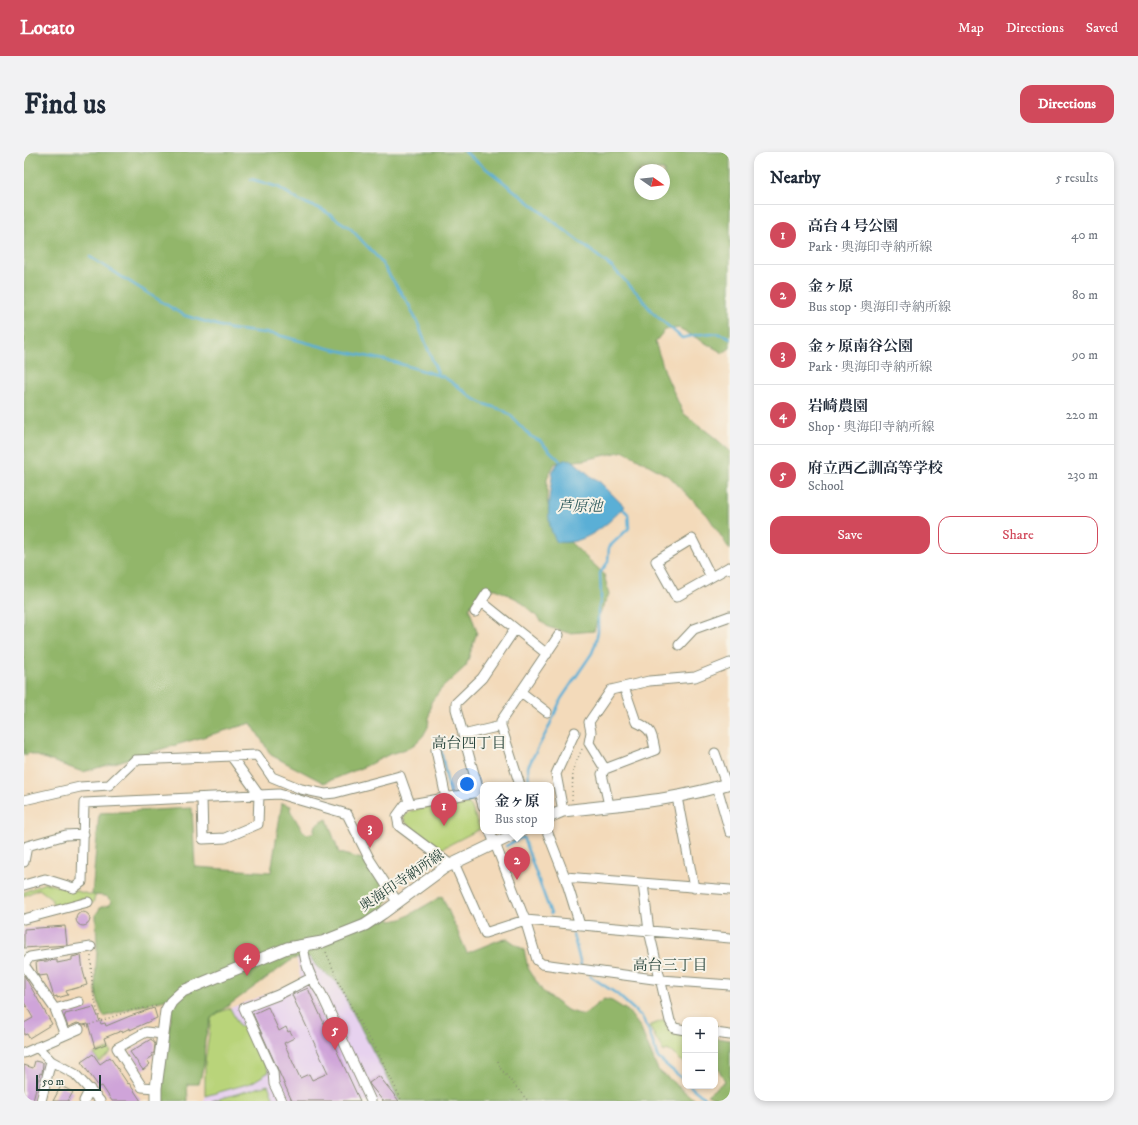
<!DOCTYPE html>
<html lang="en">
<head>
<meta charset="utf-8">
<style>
  :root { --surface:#fff; --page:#f2f2f3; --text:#1f2937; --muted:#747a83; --line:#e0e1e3; --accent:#d1495b }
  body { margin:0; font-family:"IM FELL DW Pica","Noto Serif JP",serif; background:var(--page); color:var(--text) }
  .controls { position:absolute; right:12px; bottom:12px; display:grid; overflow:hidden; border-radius:8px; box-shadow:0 2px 6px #0003 }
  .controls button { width:36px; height:36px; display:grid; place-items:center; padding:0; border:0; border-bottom:1px solid var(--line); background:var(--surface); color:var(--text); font:20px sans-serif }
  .compass { position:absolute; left:610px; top:12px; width:36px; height:36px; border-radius:50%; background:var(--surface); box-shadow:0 2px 6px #0003; rotate:104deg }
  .scale { position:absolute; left:12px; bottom:10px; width:65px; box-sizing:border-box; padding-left:4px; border:2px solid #1f3d34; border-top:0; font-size:11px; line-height:14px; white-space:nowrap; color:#1f3d34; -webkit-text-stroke:3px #f7f3e8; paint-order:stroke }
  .you { position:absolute; left:443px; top:632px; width:14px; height:14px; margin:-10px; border:3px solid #fff; border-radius:50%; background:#1a73e8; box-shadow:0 0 0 6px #1a73e833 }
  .badge { display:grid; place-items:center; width:26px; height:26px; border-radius:50%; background:var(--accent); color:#fff; font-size:13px; font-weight:700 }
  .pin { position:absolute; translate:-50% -33px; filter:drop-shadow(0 1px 2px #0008) }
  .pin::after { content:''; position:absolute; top:21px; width:14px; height:12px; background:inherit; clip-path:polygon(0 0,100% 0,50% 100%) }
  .popup { position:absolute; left:456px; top:630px; width:74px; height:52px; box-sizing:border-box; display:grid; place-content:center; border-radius:8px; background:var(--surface); filter:drop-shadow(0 1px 3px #0005); font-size:13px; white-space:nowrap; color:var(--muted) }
  .popup b { font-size:15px; color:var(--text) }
  .popup::after { content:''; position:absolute; left:50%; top:100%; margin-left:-8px; border:8px solid transparent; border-top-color:var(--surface) }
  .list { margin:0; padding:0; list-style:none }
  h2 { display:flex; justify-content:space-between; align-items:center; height:52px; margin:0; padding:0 16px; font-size:17px }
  h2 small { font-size:13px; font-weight:400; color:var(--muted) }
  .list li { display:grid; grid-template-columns:26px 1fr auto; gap:12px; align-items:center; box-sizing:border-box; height:60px; padding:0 16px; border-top:1px solid var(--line) }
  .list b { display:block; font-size:15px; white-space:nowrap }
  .list p { margin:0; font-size:13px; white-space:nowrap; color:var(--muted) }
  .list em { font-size:13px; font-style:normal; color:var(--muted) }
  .actions { display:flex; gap:8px; padding:12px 16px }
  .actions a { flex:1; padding:9px 0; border:1px solid var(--accent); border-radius:12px; text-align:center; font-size:14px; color:var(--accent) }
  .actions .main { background:var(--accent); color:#fff }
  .map { position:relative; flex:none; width:706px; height:949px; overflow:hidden; border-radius:12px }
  header { display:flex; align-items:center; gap:24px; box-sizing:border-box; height:56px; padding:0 20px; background:var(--accent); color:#fff }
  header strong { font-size:19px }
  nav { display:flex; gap:22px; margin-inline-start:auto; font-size:14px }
  .intro { display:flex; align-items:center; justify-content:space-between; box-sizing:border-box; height:96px; padding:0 24px }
  h1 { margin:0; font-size:28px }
  .button { padding:10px 18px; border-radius:12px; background:var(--accent); color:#fff; font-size:14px; font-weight:700 }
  main { display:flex; gap:24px; padding:0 24px }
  aside { flex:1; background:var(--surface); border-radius:12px; box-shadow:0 2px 6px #0003 }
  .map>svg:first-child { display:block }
  .built { fill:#e7d2ef }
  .green { fill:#b9d47a; stroke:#6c8857 }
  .forest { fill:#92b66a; stroke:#587a4f; fill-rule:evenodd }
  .water { fill:#5aafd6; stroke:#3c7685 }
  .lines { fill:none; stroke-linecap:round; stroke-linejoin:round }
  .stream { stroke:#5aafd6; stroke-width:2.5 }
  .building { fill:#cfa4d9 }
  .minor-casing { stroke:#898c77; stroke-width:11 }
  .major-casing { stroke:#898c77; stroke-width:13 }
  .path { stroke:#898c77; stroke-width:1.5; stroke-dasharray:1 3; stroke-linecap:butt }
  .minor { stroke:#fff; stroke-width:9 }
  .major { stroke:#fff; stroke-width:11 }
  .labels { text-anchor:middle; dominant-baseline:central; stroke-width:4; stroke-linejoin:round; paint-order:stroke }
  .street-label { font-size:14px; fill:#1f3d34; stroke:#f7f3e8 }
  .water-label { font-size:15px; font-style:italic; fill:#2e5a5c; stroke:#f7f3e8 }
  .neighbourhood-label { font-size:15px; fill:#1f3d34; stroke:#f7f3e8 }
</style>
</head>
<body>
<header>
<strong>Locato</strong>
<nav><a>Map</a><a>Directions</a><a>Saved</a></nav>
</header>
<div class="intro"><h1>Find us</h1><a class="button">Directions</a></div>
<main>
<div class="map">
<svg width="706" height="949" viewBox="0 0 706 949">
  <rect width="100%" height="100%" fill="#f7f3e8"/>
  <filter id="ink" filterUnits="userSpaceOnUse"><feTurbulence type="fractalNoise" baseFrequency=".025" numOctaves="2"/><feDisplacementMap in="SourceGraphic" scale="8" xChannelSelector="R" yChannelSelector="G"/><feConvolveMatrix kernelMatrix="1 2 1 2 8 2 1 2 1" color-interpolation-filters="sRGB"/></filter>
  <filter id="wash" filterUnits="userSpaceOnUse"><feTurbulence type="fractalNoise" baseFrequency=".012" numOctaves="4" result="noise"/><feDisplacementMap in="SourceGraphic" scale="16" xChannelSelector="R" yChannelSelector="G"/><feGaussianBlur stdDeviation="0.9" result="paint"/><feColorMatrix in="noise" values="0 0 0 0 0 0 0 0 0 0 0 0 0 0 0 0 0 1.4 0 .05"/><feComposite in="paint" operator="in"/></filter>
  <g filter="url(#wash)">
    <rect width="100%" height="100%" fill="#f3daba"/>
    <path class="built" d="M286 805 293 815 313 830 375 949H179L181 943V911L187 867 191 862 277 829 273 807Z"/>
    <path class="green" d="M440 647 447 654 456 677 413 699 381 670 379 663 387 659Z
      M21 731 68 743 72 742 69 751 63 750 57 746 51 751 33 756 29 753 27 746 15 737 0 744V740Z
      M206 856 216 875 223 871 245 920 227 931 181 944V911L187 867 191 862Z
      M640 868C646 880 647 882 661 883V912L647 900 643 898 640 900 625 874Z
      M85 897 87 901 75 910 70 902Z
      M244 933 251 949H188Z"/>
    <path class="forest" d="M0 0H706V196L699 201 655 176 641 178 631 190 642 223 659 261 690 285 706 299V398L684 364 646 325 600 299 560 308 531 311 523 326V348L529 374 580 422 585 442 575 463 570 479 545 481 524 475 495 448 472 437H458L445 456 453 480 442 514 418 536 407 550 404 575 399 584 392 591 385 596 366 602 342 614 300 631 247 603 227 571 59 620 5 601 0 604ZM616 18H640V42H616Z
      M258 651 267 654 266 658 278 678 283 682 290 681 292 673 303 667 315 701 342 708 365 744V749L361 752 367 769 378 767 418 744 443 801 475 788 484 787 500 798 504 816 519 840 543 858 559 863 580 847 588 849 604 859 616 875 634 918 672 949H375L313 830 293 815 286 805 269 807 187 866 181 887 180 912 175 932H163L164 949H137C137 927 140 904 144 883 146 870 149 859 149 846L105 857 80 865C69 844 71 823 73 800 73 788 72 775 72 762L77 755 85 753 88 750 82 744 68 743 75 661 168 656 171 715 247 720Z
      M691 886 706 888V949H696L683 943 701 929 691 911Z"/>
    <path class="water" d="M542 307 548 308 569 326 575 329 600 354C597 359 593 362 589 366 574 380 555 393 533 390 519 371 526 341 529 319L533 312Z"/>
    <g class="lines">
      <path class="stream" d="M441 0 589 116 615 143 628 160 658 186C673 183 692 177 706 186
        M227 27 254 35 276 49 299 58 326 76 355 107 385 153 394 172 414 222
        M66 105 159 163 206 177 250 182 303 196 370 210 420 225 436 236 447 245 460 252 479 258 486 263 506 284 516 289 536 309
        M416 594 426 642
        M505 633 504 615 509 605 524 577 537 547 568 501 571 493 574 480V459L577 446 576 421 584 410 585 395 605 376 604 362 599 357
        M443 645 453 651 459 671
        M461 679 464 689
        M482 694 499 685 527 762
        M549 782 557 813
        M566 824 593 842 618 865 625 879 634 906 661 929
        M666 934 684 949"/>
    </g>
    <g id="blocks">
      <path class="building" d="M52 767a7 7 0 1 1 14 0a7 7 0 1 1-14 0Z
        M41 774 43 793 0 796V777Z
        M57 803 59 819 63 833 42 839 44 843 33 846V844L30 845 23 823 15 824 13 821 12 810 33 808V811L48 808V805Z
        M0 823 28 872 5 886 3 882 0 883V871L9 866 0 850Z
        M284 836 286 841 336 949H268L229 862 244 855 255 879 262 875 264 880 266 879 270 886 260 891 276 926 285 922 288 928 304 921 268 843Z
        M70 855 77 872 81 871 82 874 106 864 130 856 133 866 106 878V876L98 880 97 879 80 886 82 892 71 896 64 872 59 873 53 871 44 875 40 864H41V862Z
        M127 887 131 892 130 901 128 902 129 904 123 908 126 912 119 918 106 900Z
        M69 902 76 912 86 905 104 932 105 931 117 949H88L78 934 75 935 57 910Z
        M11 909 19 911 18 922 16 921 9 949H0V913L9 916Z
        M355 924 375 949H359L346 933 345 931Z
        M37 934 49 940 44 949H29Z"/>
    </g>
  </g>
  <g filter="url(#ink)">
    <use href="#blocks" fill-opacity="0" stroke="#898c77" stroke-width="1"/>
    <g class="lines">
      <defs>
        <path id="minor" d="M687 425 668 387 632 409 652 445 705 415 706 417
          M458 450 523 502
          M451 460 463 441
          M655 493 670 477 706 464
          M497 540 523 560
          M439 583 477 574
          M412 598 422 646
          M691 601 702 632
          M581 617 631 598C628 582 628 577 612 570L600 535
          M496 633 477 574V569L535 483
          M693 635 706 680
          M653 645 670 736
          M178 646 179 687 201 686 234 672 235 643 207 604
          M0 648 56 635 85 633 111 608 233 603 248 625 277 637 301 642 311 641 376 624 386 652
          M585 653 578 622 581 617 565 591 567 580 565 570 587 538 625 529 671 525 706 511
          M459 654 432 557V551L458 526 491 477
          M539 659 532 622 551 580
          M466 679 501 768 513 808 518 812 637 828 706 833
          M523 679 541 725 556 773
          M0 710 3 694 42 683 60 682
          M430 711 461 781 501 768 706 786
          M427 713 375 674 373 664 381 653 455 640
          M541 725 706 738
          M619 732 625 779 646 869 650 876 661 878
          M0 733 21 727 50 736 58 730 60 651 255 642 323 662 346 708 374 751
          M0 767 64 750
          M279 793C282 815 285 823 297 841L347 949
          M0 812 6 805 67 795
          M0 813 31 857 41 883
          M31 857 55 850
          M691 881 706 883
          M13 895 27 909 51 922 76 949
          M0 901 55 877
          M132 936 118 935 93 896 122 880 138 882
          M17 949 27 909
          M60 949 66 937
          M258 949 250 932 249 920 220 856 254 843 287 826"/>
        <path id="major" d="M527 664 539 659C595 652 652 649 706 631
          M132 949V936L142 859 147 850 159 839 263 796 298 790 341 773 359 761 420 716 497 679"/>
      </defs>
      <use href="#minor" class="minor-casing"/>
      <use href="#major" class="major-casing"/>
      <path class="path" d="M548 648 549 617 558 597
        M302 800 315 831 338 875 353 898 378 949
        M67 804C67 826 69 848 77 869
        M62 874 108 858 133 854
        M474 909 476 916 504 949"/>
      <use href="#minor" class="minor"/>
      <use href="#major" class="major"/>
    </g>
  </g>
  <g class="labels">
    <g class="street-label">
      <text transform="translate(378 729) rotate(-34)">奥海印寺納所線</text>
    </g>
    <g class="water-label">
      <text x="556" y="354">芦原池</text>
    </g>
    <g class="neighbourhood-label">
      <text x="445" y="591">高台四丁目</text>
      <text x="646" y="813">高台三丁目</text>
    </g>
  </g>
</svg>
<div class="controls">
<button>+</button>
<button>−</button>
</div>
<svg class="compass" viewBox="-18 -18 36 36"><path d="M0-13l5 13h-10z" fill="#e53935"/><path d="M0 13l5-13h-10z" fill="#747a83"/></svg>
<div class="scale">50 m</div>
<div class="you"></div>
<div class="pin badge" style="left:420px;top:674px">1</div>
<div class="pin badge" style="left:493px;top:728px">2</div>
<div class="popup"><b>金ヶ原</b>Bus stop</div>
<div class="pin badge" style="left:346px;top:696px">3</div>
<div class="pin badge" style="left:223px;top:824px">4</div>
<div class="pin badge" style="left:311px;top:898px">5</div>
</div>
<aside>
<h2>Nearby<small>5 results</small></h2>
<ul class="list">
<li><span class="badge">1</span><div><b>高台４号公園</b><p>Park · 奥海印寺納所線</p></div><em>40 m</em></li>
<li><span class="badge">2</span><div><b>金ヶ原</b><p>Bus stop · 奥海印寺納所線</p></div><em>80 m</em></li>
<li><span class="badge">3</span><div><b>金ヶ原南谷公園</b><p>Park · 奥海印寺納所線</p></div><em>90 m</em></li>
<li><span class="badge">4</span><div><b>岩崎農園</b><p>Shop · 奥海印寺納所線</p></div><em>220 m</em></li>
<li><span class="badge">5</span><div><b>府立西乙訓高等学校</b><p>School</p></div><em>230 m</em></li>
</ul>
<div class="actions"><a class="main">Save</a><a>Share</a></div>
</aside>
</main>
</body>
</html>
